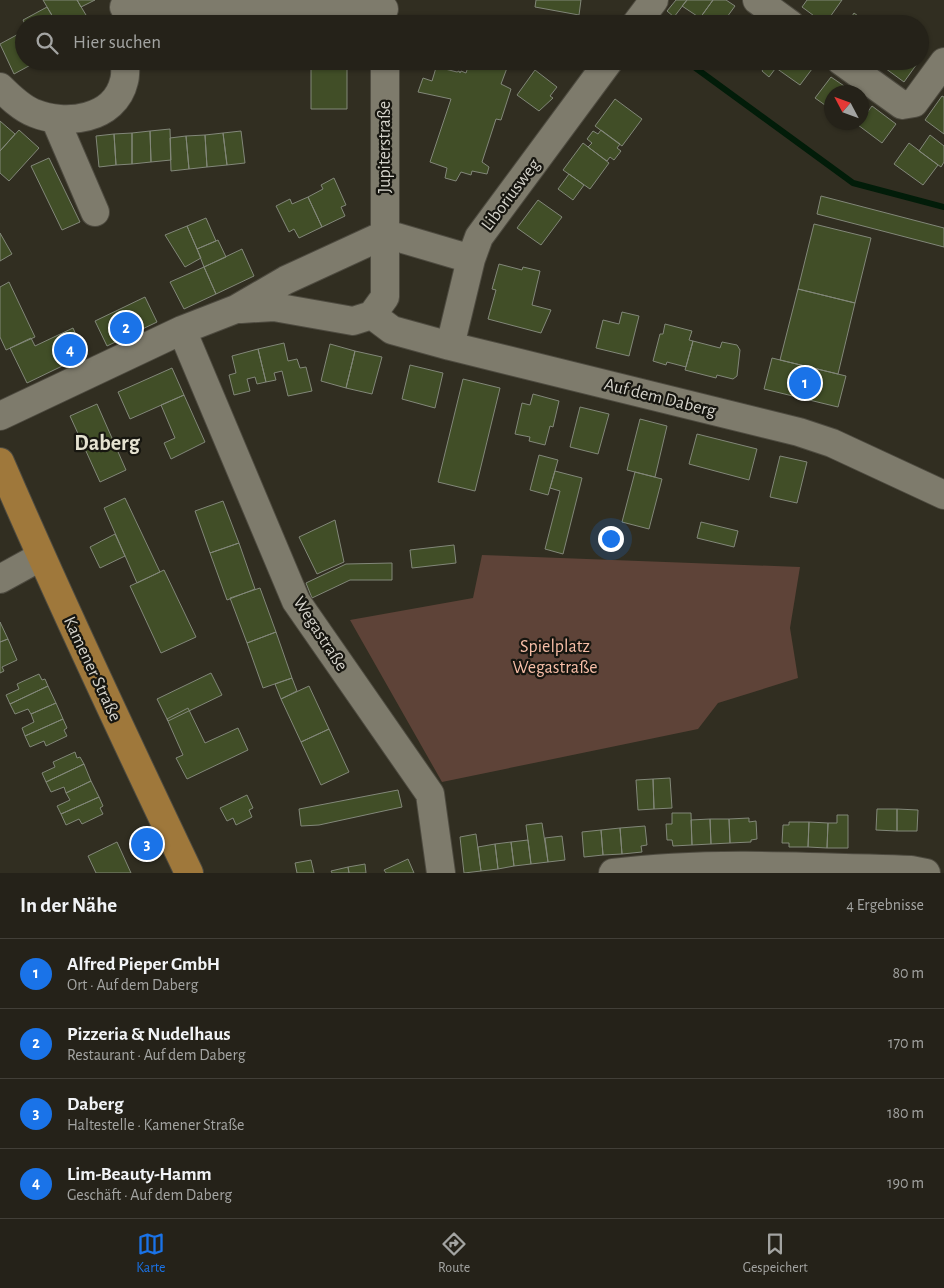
<!DOCTYPE html>
<html lang="de">
<head>
<meta charset="utf-8">
<style>
  :root { --surface:#252219; --page:#2d2a22; --text:#f1f3f6; --muted:#a3a4a2; --line:#423f38; --accent:#1a73e8 }
  body { margin:0; font-family:"Alegreya Sans",sans-serif; background:var(--page); color:var(--text) }
  .compass { position:absolute; left:824px; top:85px; width:45px; height:45px; border-radius:50%; background:var(--surface); box-shadow:0 1px 4px #0004; rotate:311deg }
  .you { position:absolute; left:610px; top:538px; width:18px; height:18px; margin:-12px; border:4px solid #fff; border-radius:50%; background:#1a73e8; box-shadow:0 0 0 8px #1a73e833 }
  .badge { display:grid; place-items:center; width:32px; height:32px; border-radius:50%; background:var(--accent); color:#fff; font-size:16px; font-weight:700 }
  .pin { position:absolute; translate:-50% -50%; border:2px solid #fff; box-shadow:0 1px 5px #0006 }
  .list { margin:0; padding:0; list-style:none }
  h2 { display:flex; justify-content:space-between; align-items:center; height:65px; margin:0; padding:0 20px; font-size:21px }
  h2 small { font-size:16px; font-weight:400; color:var(--muted) }
  .list li { display:grid; grid-template-columns:32px 1fr auto; gap:15px; align-items:center; box-sizing:border-box; height:70px; padding:0 20px; border-top:1px solid var(--line) }
  .list b { display:block; font-size:19px; white-space:nowrap }
  .list p { margin:0; font-size:16px; white-space:nowrap; color:var(--muted) }
  .list em { font-size:16px; font-style:normal; color:var(--muted) }
  .icon { flex:none; width:28px; height:28px; fill:none; stroke:currentColor; stroke-width:2; stroke-linecap:round; stroke-linejoin:round }
  .map { position:relative; flex:none; width:944px; height:873px; overflow:hidden }
  .search { position:absolute; background:var(--surface); box-shadow:0 1px 4px #0004; left:15px; right:15px; top:15px; height:55px; display:flex; align-items:center; gap:12px; box-sizing:border-box; padding:0 18px; border-radius:28px; color:var(--muted); font-size:19px }
  .sheet { height:345px; background:var(--surface) }
  nav { display:flex; justify-content:space-around; align-items:center; box-sizing:border-box; height:70px; border-top:1px solid var(--line); background:var(--surface); font-size:14px; color:var(--muted) }
  nav a { display:grid; justify-items:center; gap:2px }
  nav .on { color:var(--accent) }
  .map>svg:first-child { display:block }
  .green { fill:#5e4338 }
  .lines { fill:none; stroke-linecap:round; stroke-linejoin:round }
  .stream { stroke:#021c09; stroke-width:6 }
  .building { fill:#414e27; stroke:#828779 }
  .minor-casing { stroke:#4e4b40; stroke-width:30 }
  .major-casing { stroke:#4e4b40; stroke-width:30 }
  .minor { stroke:#7e7b6c; stroke-width:28 }
  .major { stroke:#9f783b; stroke-width:28 }
  .labels { text-anchor:middle; dominant-baseline:central; stroke-width:4.5; stroke-linejoin:round; paint-order:stroke }
  .street-label { font-size:18px; fill:#d5d3cb; stroke:#171610 }
  .park-label { font-size:18px; fill:#f7bea7; stroke:#171610 }
  .district-label { font-size:22px; font-weight:bold; fill:#e5e2d1; stroke:#171610 }
</style>
</head>
<body>
<div class="map">
<svg width="944" height="873" viewBox="0 0 944 873">
  <rect width="100%" height="100%" fill="#312e21"/>
  <path class="green" d="M482 555 800 567 790 628 798 678 718 703 698 729 442 782 350 620 473 598Z"/>
  <g class="lines">
    <path class="stream" d="M686 61 853 183 944 207"/>
  </g>
  <path class="building" d="M43 0H77L86 15 71 24H57Z
    M77 0H95L81 7Z
    M536 0H581L579 15 535 7Z
    M676 0H687L674 17 667 11Z
    M687 0H713L700 18 682 6Z
    M713 0H726L735 6 722 24H707L700 18Z
    M807 0H842L825 24 802 7Z
    M47 7 57 24H25L23 20Z
    M854 13 869 24H847Z
    M244 19V24H213V22Z
    M213 22V24H184V23Z
    M24 31V61H38L14 74 0 44Z
    M311 61H347V69H311Z
    M438 61 447 64 445 69 457 72 459 71 460 73 461 71 466 73 470 61H490L507 68 501 84 511 89 501 120 496 119 482 162 489 167 487 174 472 171 471 175 461 172 456 181 445 178 447 168 430 162 451 99 418 92 423 78 432 81Z
    M769 61H781L769 77 762 71Z
    M781 61H810L815 65 800 85 776 68Z
    M880 61H919L904 82 878 63Z
    M311 69H347V109H311Z
    M535 70 557 87 550 96 553 98 539 111 517 95Z
    M831 77 853 92H832V110L815 98Z
    M942 96 944 97V134L925 120Z
    M615 99 642 119 622 146 595 126Z
    M872 106 896 124 882 143 858 125Z
    M0 121 15 134 0 151Z
    M170 129 171 160 151 162 150 131Z
    M19 130 39 148 9 181 0 173V151Z
    M601 130 620 144 617 148 621 151 614 160 610 157 607 161 588 147 592 143 587 139 593 131 598 134Z
    M150 131 151 162 132 164V133Z
    M241 131 245 163 227 165 223 133Z
    M132 133V164L116 165 114 134Z
    M223 133 227 165 207 167 205 135Z
    M114 134 116 165 99 167 96 136Z
    M205 135 207 167 189 169 186 136Z
    M930 135 944 146V162L941 167 919 151Z
    M186 136 189 169 171 171 170 138Z
    M583 143 609 163 590 189 563 170Z
    M909 143 938 165 923 185 894 164Z
    M49 158 80 222 62 230 31 166Z
    M569 174 584 185 573 200 558 189Z
    M334 178 346 205 341 207 345 216 322 227 308 197 323 189 321 185Z
    M821 196 944 228V247L817 214Z
    M308 197 322 227 299 238 294 229 289 232 276 206 290 199 292 204Z
    M538 200 562 217 541 245 517 228Z
    M206 218 216 241 197 249 187 226Z
    M814 224 871 238 855 303 798 289Z
    M187 226 201 258 185 267 165 235Z
    M0 233 12 254 0 261Z
    M218 240 226 257 204 267 197 249Z
    M242 249 254 276 216 294 204 267Z
    M499 264 522 270 523 267 540 271 532 305 551 310 541 333 488 319 496 290 492 289Z
    M204 267 216 294 184 309 170 282Z
    M9 282 35 337 6 350 0 337V287Z
    M798 289 855 303 838 374 780 360Z
    M145 297 157 322 107 346 95 321Z
    M622 312 639 316 629 356 596 348 603 320 619 324Z
    M665 324 692 331 689 340 693 341 686 367 667 362 666 365 653 361 660 334H663Z
    M73 328 85 355 27 383 10 348 31 338 35 346Z
    M693 341 720 348 722 342 737 345 740 350 737 376 733 379 717 375 716 378 685 370Z
    M284 343 288 361 297 359 300 368 306 367 312 391 288 396 282 371 274 373 276 380 266 382 258 349Z
    M330 344 355 351 346 388 321 381Z
    M258 349 266 382 257 384 255 377 247 379 250 391 234 395 229 375 236 373 232 356Z
    M355 351 382 357 372 394 346 388Z
    M772 358 846 376 838 407 764 389Z
    M410 365 443 373 435 408 402 399Z
    M172 368 184 395 130 419 118 392Z
    M463 379 500 388 475 491 438 482Z
    M533 394 559 401 553 427 550 426 545 445 529 441 530 437 515 434 522 403 530 405Z
    M184 395 205 442 171 459 164 443 175 438 161 405Z
    M97 404 126 470 100 482 70 416Z
    M580 407 609 414 598 454 570 447Z
    M640 419 667 426 655 477 627 470Z
    M697 434 757 449 749 480 689 464Z
    M539 455 558 460 548 495 530 490Z
    M780 456 807 462 797 503 770 497Z
    M555 471 582 478 563 554 545 549 560 491 550 488Z
    M635 472 662 479 649 529 622 522Z
    M125 498 160 572 137 583 104 508Z
    M223 501 239 543 210 553 195 511Z
    M335 520 344 562 317 574 299 537Z
    M701 522 738 531 734 547 697 538Z
    M115 534 125 556 100 568 90 547Z
    M239 543 255 589 227 600 210 553Z
    M454 545 456 563 412 568 410 550Z
    M392 563V580H350L312 598 306 583 346 564Z
    M164 570 196 637 161 653 130 586Z
    M260 588 276 632 247 643 230 598Z
    M0 622 8 639 0 642Z
    M276 632 292 678 263 688 247 643Z
    M8 639 17 660 2 667 4 671 0 673V642Z
    M211 673 222 695 168 721 157 699Z
    M39 674 42 680 45 679 48 686 10 704 6 695 19 689 17 684Z
    M292 678 297 691 281 699 275 684Z
    M48 686 56 703 31 714 28 709 15 714 10 704Z
    M309 686 329 729 301 742 281 699Z
    M56 703 63 719 25 736 22 728 34 722 31 714Z
    M188 708 205 743 238 728 248 750 187 779 176 758 183 755 167 719Z
    M63 719 67 728 64 730 67 736 46 746 44 741 30 747 25 736Z
    M329 729 349 772 321 785 301 742Z
    M75 752 77 758 80 757 84 764 46 782 42 773 55 767 53 762Z
    M84 764 91 781 66 793 64 787 51 792 46 782Z
    M670 778 672 808 654 809 653 779Z
    M653 779 654 809 638 810 636 780Z
    M91 781 99 797 61 814 57 806 70 800 66 793Z
    M398 790 402 807 319 825 301 826 299 809Z
    M247 795 253 808 249 810 252 817 236 825 233 818 227 821 220 808Z
    M99 797 103 806 100 808 103 814 82 824 79 819 66 825 61 814Z
    M877 809H897V831L876 830Z
    M897 809 918 810 917 831H897Z
    M672 813H691L692 845 673 846 672 840H667L666 824H672Z
    M837 815H848V848H827L828 823H837Z
    M749 818V822L756 821 757 839 751 840V842L730 843 729 819Z
    M710 819 711 844 692 845 691 820Z
    M710 819H729L730 843 711 844Z
    M789 822H809L808 847H789V843H782L783 825H789Z
    M809 822 828 823 827 848 808 847Z
    M542 823 548 862 531 864 526 825Z
    M645 826 647 845 641 846 642 852 622 854 620 828Z
    M620 828 622 854 603 855 601 830Z
    M601 830 603 855 584 857 582 832Z
    M476 834 481 871 464 873 460 837Z
    M562 836 565 860 548 862 545 838Z
    M528 840 531 864 514 866 511 842Z
    M117 842 131 873H96L88 856Z
    M511 842 514 866 498 869 495 844Z
    M495 844 498 869 481 871 478 847Z
    M408 859 414 873H386L384 870Z
    M311 860 314 873H297L295 863Z
    M365 864 366 873H349L348 867Z
    M348 867 349 873H332L331 871Z"/>
  <g class="lines">
    <defs>
      <path id="minor" d="M757 0 790 24
        M124 7 384 9
        M636 24 654 0
        M841 61 902 105 914 103 944 62
        M0 87C9 96 21 108 34 113 65 126 115 120 124 81 126 75 125 67 125 61
        M55 119 95 212
        M241 309 274 307 353 321 372 315 385 297V61
        M372 315 392 330 450 346 799 432 832 443 944 495
        M182 330 296 601 430 794 441 873
        M450 346 471 259 479 237 609 61
        M0 416 182 330 236 309 286 280 386 234 471 259
        M0 579 40 557
        M613 873C711 861 812 867 911 870L926 873"/>
      <path id="major" d="M0 462C60 601 124 737 189 873"/>
    </defs>
    <use href="#minor" class="minor-casing"/>
    <use href="#major" class="major-casing"/>
    <use href="#minor" class="minor"/>
    <use href="#major" class="major"/>
  </g>
  <g class="labels">
    <g class="street-label">
      <text transform="translate(385 147) rotate(-90)">Jupiterstraße</text>
      <text transform="translate(511 195) rotate(-53)">Liboriusweg</text>
      <text transform="translate(660 398) rotate(14)">Auf dem Daberg</text>
      <text transform="translate(320 634) rotate(57)">Wegastraße</text>
      <text transform="translate(92 669) rotate(65)">Kamener Straße</text>
    </g>
    <g class="park-label">
      <text x="555" y="647">Spielplatz<tspan x="555" dy="21">Wegastraße</tspan></text>
    </g>
    <g class="district-label">
      <text x="107" y="443">Daberg</text>
    </g>
  </g>
</svg>
<svg class="compass" viewBox="-18 -18 36 36"><path d="M0-13l5 13h-10z" fill="#e53935"/><path d="M0 13l5-13h-10z" fill="#a3a4a2"/></svg>
<div class="you"></div>
<div class="pin badge" style="left:805px;top:383px">1</div>
<div class="pin badge" style="left:126px;top:328px">2</div>
<div class="pin badge" style="left:147px;top:844px">3</div>
<div class="pin badge" style="left:70px;top:350px">4</div>
<div class="search"><svg class="icon" aria-label="search" viewBox="0 0 24 24"><circle cx="10" cy="10" r="6"/><path d="M15 15l6 6"/></svg>Hier suchen</div>
</div>
<section class="sheet">
<h2>In der Nähe<small>4 Ergebnisse</small></h2>
<ul class="list">
<li><span class="badge">1</span><div><b>Alfred Pieper GmbH</b><p>Ort · Auf dem Daberg</p></div><em>80 m</em></li>
<li><span class="badge">2</span><div><b>Pizzeria &amp; Nudelhaus</b><p>Restaurant · Auf dem Daberg</p></div><em>170 m</em></li>
<li><span class="badge">3</span><div><b>Daberg</b><p>Haltestelle · Kamener Straße</p></div><em>180 m</em></li>
<li><span class="badge">4</span><div><b>Lim-Beauty-Hamm</b><p>Geschäft · Auf dem Daberg</p></div><em>190 m</em></li>
</ul>
</section>
<nav>
<a class="on"><svg class="icon" aria-label="map" viewBox="0 0 24 24"><path d="M3 6l6-2 6 2 6-2v14l-6 2-6-2-6 2zM9 4v14M15 6v14"/></svg>Karte</a>
<a><svg class="icon" aria-label="directions" viewBox="0 0 24 24"><path d="M12 3l9 9-9 9-9-9zM9 14v-3h6M13 9l2 2-2 2"/></svg>Route</a>
<a><svg class="icon" aria-label="saved" viewBox="0 0 24 24"><path d="M7 4h10v16l-5-4-5 4z"/></svg>Gespeichert</a>
</nav>
</body>
</html>
